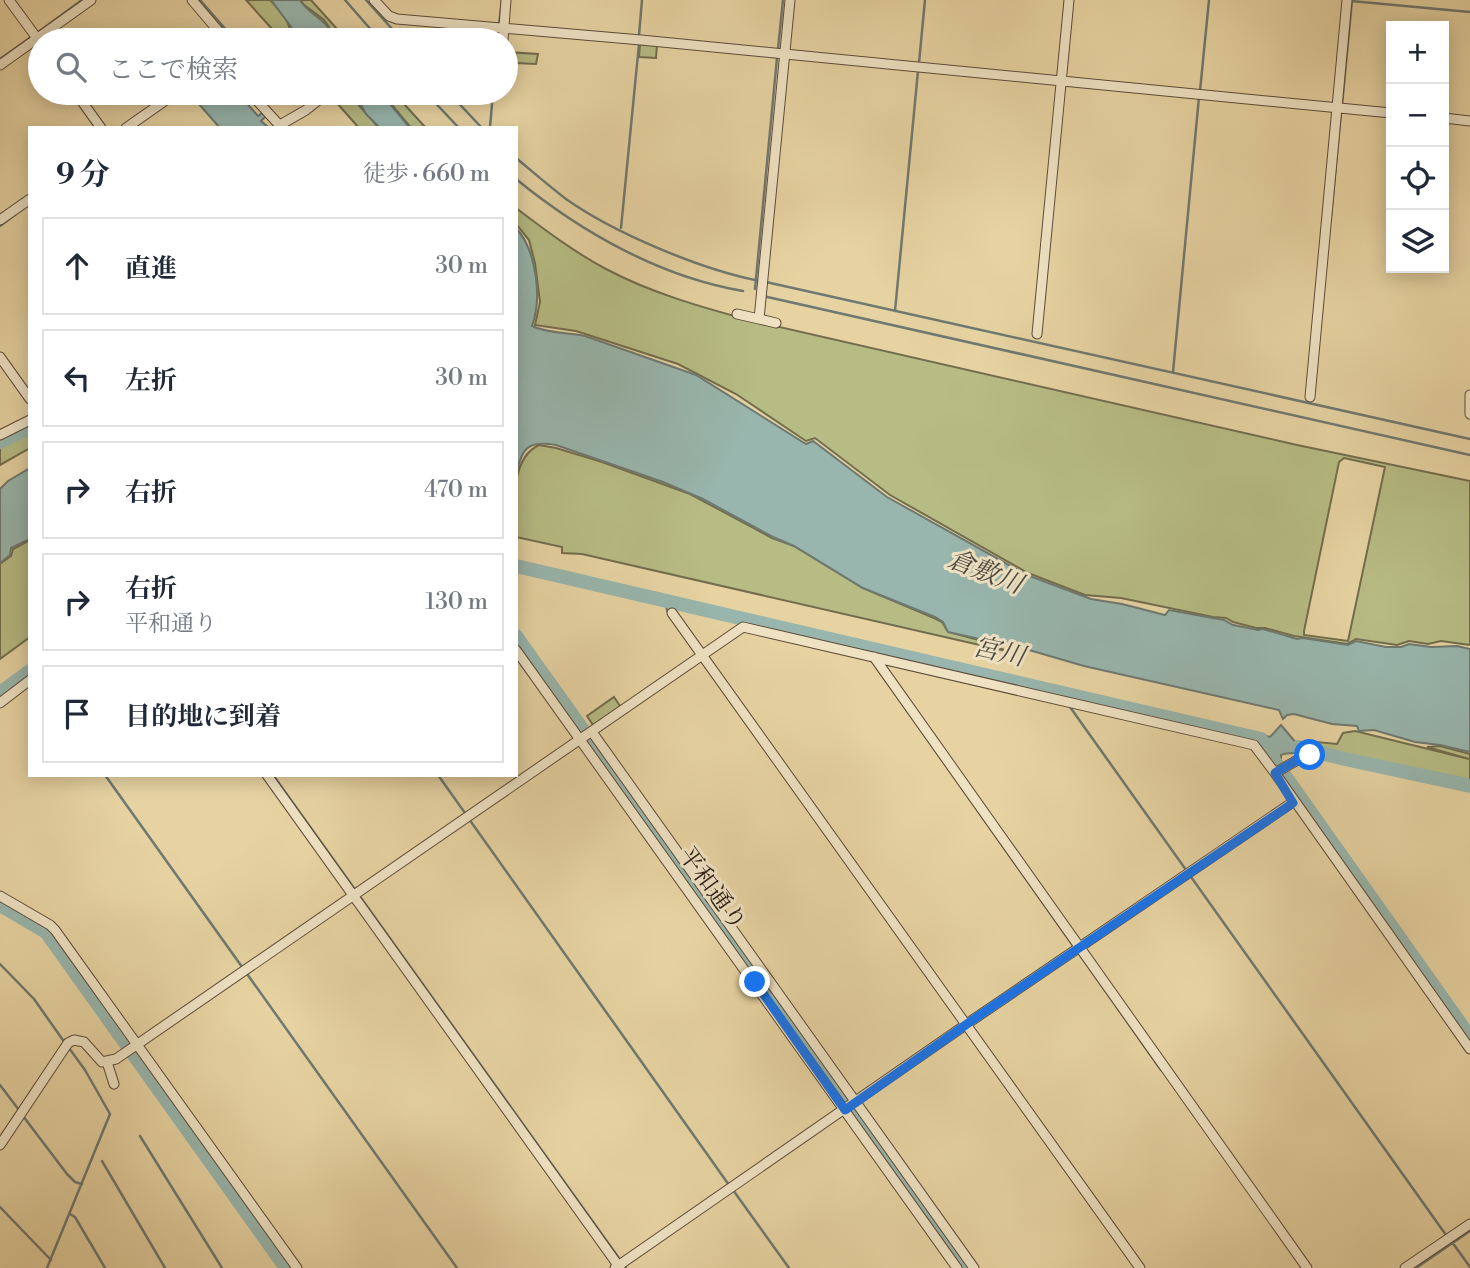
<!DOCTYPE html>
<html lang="ja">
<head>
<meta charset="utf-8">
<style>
  :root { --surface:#fff; --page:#f6f6f7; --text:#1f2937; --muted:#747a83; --line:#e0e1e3 }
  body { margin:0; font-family:"Libre Bodoni","Noto Serif JP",serif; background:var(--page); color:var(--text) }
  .controls { position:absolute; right:21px; top:21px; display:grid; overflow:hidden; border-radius:0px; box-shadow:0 4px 18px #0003 }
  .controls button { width:63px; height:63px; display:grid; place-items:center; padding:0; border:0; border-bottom:2px solid var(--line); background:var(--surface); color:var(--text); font:35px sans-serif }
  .stop { position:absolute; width:21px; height:21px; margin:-16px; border:5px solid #1a73e8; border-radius:50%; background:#fff }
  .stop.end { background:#1a73e8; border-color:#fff; box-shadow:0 2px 7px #0008 }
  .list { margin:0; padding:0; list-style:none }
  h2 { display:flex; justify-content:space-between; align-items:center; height:91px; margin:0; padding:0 28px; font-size:30px }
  h2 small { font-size:23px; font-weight:400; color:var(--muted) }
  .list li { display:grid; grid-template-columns:46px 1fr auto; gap:21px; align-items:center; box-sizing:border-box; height:98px; margin:0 14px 14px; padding:0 14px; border:2px solid var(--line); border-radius:0px }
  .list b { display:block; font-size:26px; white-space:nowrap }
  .list p { margin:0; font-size:23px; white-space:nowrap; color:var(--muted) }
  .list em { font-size:23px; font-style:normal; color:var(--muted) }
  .icon { flex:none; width:38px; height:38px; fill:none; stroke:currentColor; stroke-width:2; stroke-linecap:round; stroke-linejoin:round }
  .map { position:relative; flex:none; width:1470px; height:1268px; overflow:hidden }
  .search { position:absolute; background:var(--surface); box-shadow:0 4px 18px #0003; left:28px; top:28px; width:490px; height:77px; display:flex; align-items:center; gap:18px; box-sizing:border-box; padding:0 24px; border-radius:38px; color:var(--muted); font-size:26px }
  .panel { position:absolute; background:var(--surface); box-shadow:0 4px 18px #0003; left:28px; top:126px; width:490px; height:651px; border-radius:0px }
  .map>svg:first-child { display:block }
  .green { fill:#b7bc84; stroke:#726d4d; stroke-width:2; fill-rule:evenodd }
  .water { fill:#98b6ad; stroke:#6e7971; stroke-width:2 }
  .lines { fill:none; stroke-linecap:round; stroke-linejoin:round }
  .stream { stroke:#6e7971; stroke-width:2.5 }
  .river { stroke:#98b6ad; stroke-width:14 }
  .minor-casing { stroke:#5c4b39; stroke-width:11 }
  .minor { stroke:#efe2c3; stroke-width:9 }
  .route { stroke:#1a73e8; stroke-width:9 }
  .labels { text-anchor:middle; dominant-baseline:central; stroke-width:6; stroke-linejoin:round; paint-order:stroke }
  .street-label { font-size:24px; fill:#2e1e16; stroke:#efe2c3 }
  .water-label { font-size:26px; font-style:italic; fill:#4e4c43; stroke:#efe2c3 }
</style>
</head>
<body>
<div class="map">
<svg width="1470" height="1268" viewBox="0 0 1470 1268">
  <rect width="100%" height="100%" fill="#e7d3a2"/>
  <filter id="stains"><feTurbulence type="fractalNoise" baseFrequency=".00286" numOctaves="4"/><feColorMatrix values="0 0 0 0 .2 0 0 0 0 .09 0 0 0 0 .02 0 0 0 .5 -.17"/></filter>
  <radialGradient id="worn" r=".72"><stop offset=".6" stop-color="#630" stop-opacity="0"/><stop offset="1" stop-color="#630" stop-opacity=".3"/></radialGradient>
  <path class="green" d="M246 0H270L285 16 290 29 299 40H282Z
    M301 0H311L347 40H333L328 33 329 27 324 20 303 4Z
    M640 44 657 45 656 58 639 57Z
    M506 52 538 54 536 64 515 63 514 67 506 66Z
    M382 93H394L426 128H411Z
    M349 94H354L356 102 379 128H359L336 102 340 97Z
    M516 208C545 230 574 252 606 269 651 293 704 308 753 321L1297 445 1470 481V645L1441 641 1428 644 1409 641 1397 645 1356 639 1347 644 1294 636 1265 628H1256L1233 622 1226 618 1213 617 1121 598 1085 595 1028 573 890 495 815 438 806 441 736 394 678 364 576 331 535 325 540 302 535 263 529 240 516 224ZM1344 458 1385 467 1348 641 1304 635V631L1339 462Z
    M30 431V448L0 465V446Z
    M539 445 556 448 602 462 690 494 772 538 794 546 863 588 934 618 942 622 948 632 990 643 1006 651 582 554 562 553V547L516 537C516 507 508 460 539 445Z
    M30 540V637L0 659V564L11 556 13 549Z
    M614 697 622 709 595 728 587 716Z
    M1355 731 1469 759 1427 747 1440 746 1470 754V780L1338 753 1317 746V742L1337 744 1343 733Z"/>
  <path class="water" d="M271 0H300C306 11 320 17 328 27L327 34 332 40H301Z
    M193 93H238L258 116 262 113 266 116 261 121 269 128H220L190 94Z
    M337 93H381L410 128H380L366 114 355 94C347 93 341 95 336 101L334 96Z
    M516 228C537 251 542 299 532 326 549 334 567 332 585 336L696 375 806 444 813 441 887 497 1027 575 1091 599 1122 604 1165 615 1169 610 1224 620 1233 625 1258 630 1263 629 1297 639 1303 638 1348 645 1356 641 1386 647H1401L1409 644 1431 647 1457 646 1470 649V752L1440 745 1415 742 1374 730 1359 731 1357 726 1332 724 1294 714 1287 715 1283 719 1279 710 1084 666 1029 650 948 632 943 622 935 617 863 588 794 546 773 537 703 499 663 482 556 445C527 440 521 449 516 476Z
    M30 468V539L11 548 10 555 0 563V489L8 481Z
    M1281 725 1297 744 1310 746 1309 751C1300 755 1289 751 1281 755V766L1275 770 1242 739 1244 730 1270 737Z"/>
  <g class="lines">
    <path class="stream" d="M200 0 235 40
      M345 0 380 40
      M366 0 402 40
      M1351 1 1470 12
      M499 25 502 0
      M37 33 82 0
      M639 35 642 0
      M498 40 499 31
      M38 46 40 50
      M778 49 783 0
      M0 59 31 37
      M919 63 925 0
      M1200 91 1209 0
      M426 93 459 128
      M449 93 482 128
      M1342 105 1352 0
      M490 127 493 93
      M516 158C533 172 549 186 566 199 614 233 702 270 760 281
      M516 179C581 232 660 277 743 291
      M1331 216 1341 111
      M0 226 16 214
      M621 228 639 44
      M766 282 1470 439
      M755 289 777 58
      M763 296 1470 455
      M895 311 918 71
      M1173 372 1199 97
      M664 600 669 616
      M872 661 1074 947
      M1070 707 1446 1235
      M105 775 457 1268
      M273 775 626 1268
      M438 775 465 813
      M469 819 729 1185
      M1078 952 1161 1070
      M0 964 34 999 65 1043
      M0 1085 19 1110
      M23 1116 67 1174 75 1182 82 1184
      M140 1136 222 1268
      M102 1161 165 1268
      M733 1190 789 1268
      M0 1207 51 1260
      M70 1214 75 1217 105 1268
      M1452 1242 1470 1267
      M47 1268 110 1114 85 1070 69 1048
      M1416 1268 1470 1231"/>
    <path class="river" d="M0 442 30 427
      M516 566 1261 739
      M516 636 967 1268
      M0 693 30 671
      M1298 747 1345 759 1470 786
      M1273 759 1470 1037
      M0 905 46 932 286 1268"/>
    <defs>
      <path id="minor" d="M9 0 39 41
        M192 0 226 40
        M374 0 389 16 397 19 641 40 1391 113
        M503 40 506 0
        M0 65 91 0
        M76 93 101 128
        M250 93 282 128
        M1444 118 1470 121
        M280 125 306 110 325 95
        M126 128 176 93
        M0 220 30 199
        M737 314 759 319
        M776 323 759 319 790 0
        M1037 334 1069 0
        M0 357 30 399
        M1470 395V414
        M1310 397 1347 0
        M0 435 30 420
        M672 613 1140 1268
        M516 650 957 1268
        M874 657 1307 1268
        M0 703 30 680
        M592 732 974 1268
        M1312 746 1310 755H1306L1275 773 1470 1049
        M267 775 620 1268
        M0 896 50 925 55 930 297 1268
        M107 1062 114 1084
        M0 1145 68 1043 74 1040 84 1042 102 1062 116 1059 743 627 1254 745 1275 773
        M615 1268 974 1019 1293 802
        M1405 1268 1470 1224"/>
    </defs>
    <use href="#minor" class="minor-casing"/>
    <use href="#minor" class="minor"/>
  </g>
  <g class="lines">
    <path class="route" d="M755 982 845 1110 974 1019 1293 803 1275 773 1306 755H1310"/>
  </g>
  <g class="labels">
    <g class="street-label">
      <text transform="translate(712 889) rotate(54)">平和通り</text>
    </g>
    <g class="water-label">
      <text transform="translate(985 572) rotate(21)">倉敷川</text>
      <text transform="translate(999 652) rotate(13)">宮川</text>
    </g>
  </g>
  <rect width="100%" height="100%" filter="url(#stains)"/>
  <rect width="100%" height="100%" fill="url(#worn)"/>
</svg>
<div class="controls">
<button>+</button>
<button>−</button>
<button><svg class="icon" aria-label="locate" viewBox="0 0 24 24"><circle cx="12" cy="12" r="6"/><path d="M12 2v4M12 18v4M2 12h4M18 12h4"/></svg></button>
<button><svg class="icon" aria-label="layers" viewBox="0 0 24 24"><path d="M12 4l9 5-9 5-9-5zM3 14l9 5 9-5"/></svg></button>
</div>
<div class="stop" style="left:1310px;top:755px"></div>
<div class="stop end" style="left:755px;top:982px"></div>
<div class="search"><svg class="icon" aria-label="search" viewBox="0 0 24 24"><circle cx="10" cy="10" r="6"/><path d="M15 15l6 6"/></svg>ここで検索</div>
<section class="panel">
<h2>9 分<small>徒歩 · 660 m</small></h2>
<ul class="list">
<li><svg class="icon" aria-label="ahead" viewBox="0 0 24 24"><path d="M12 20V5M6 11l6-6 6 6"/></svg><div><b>直進</b></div><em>30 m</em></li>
<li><svg class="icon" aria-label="left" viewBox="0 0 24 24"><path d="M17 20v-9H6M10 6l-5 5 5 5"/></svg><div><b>左折</b></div><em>30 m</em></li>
<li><svg class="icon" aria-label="right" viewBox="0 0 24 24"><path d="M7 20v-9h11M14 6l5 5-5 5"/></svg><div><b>右折</b></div><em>470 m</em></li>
<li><svg class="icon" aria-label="right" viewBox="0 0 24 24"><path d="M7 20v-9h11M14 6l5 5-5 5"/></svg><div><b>右折</b><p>平和通り</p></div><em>130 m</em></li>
<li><svg class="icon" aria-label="arrive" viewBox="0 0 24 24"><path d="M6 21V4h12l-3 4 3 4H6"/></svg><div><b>目的地に到着</b></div></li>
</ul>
</section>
</div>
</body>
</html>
